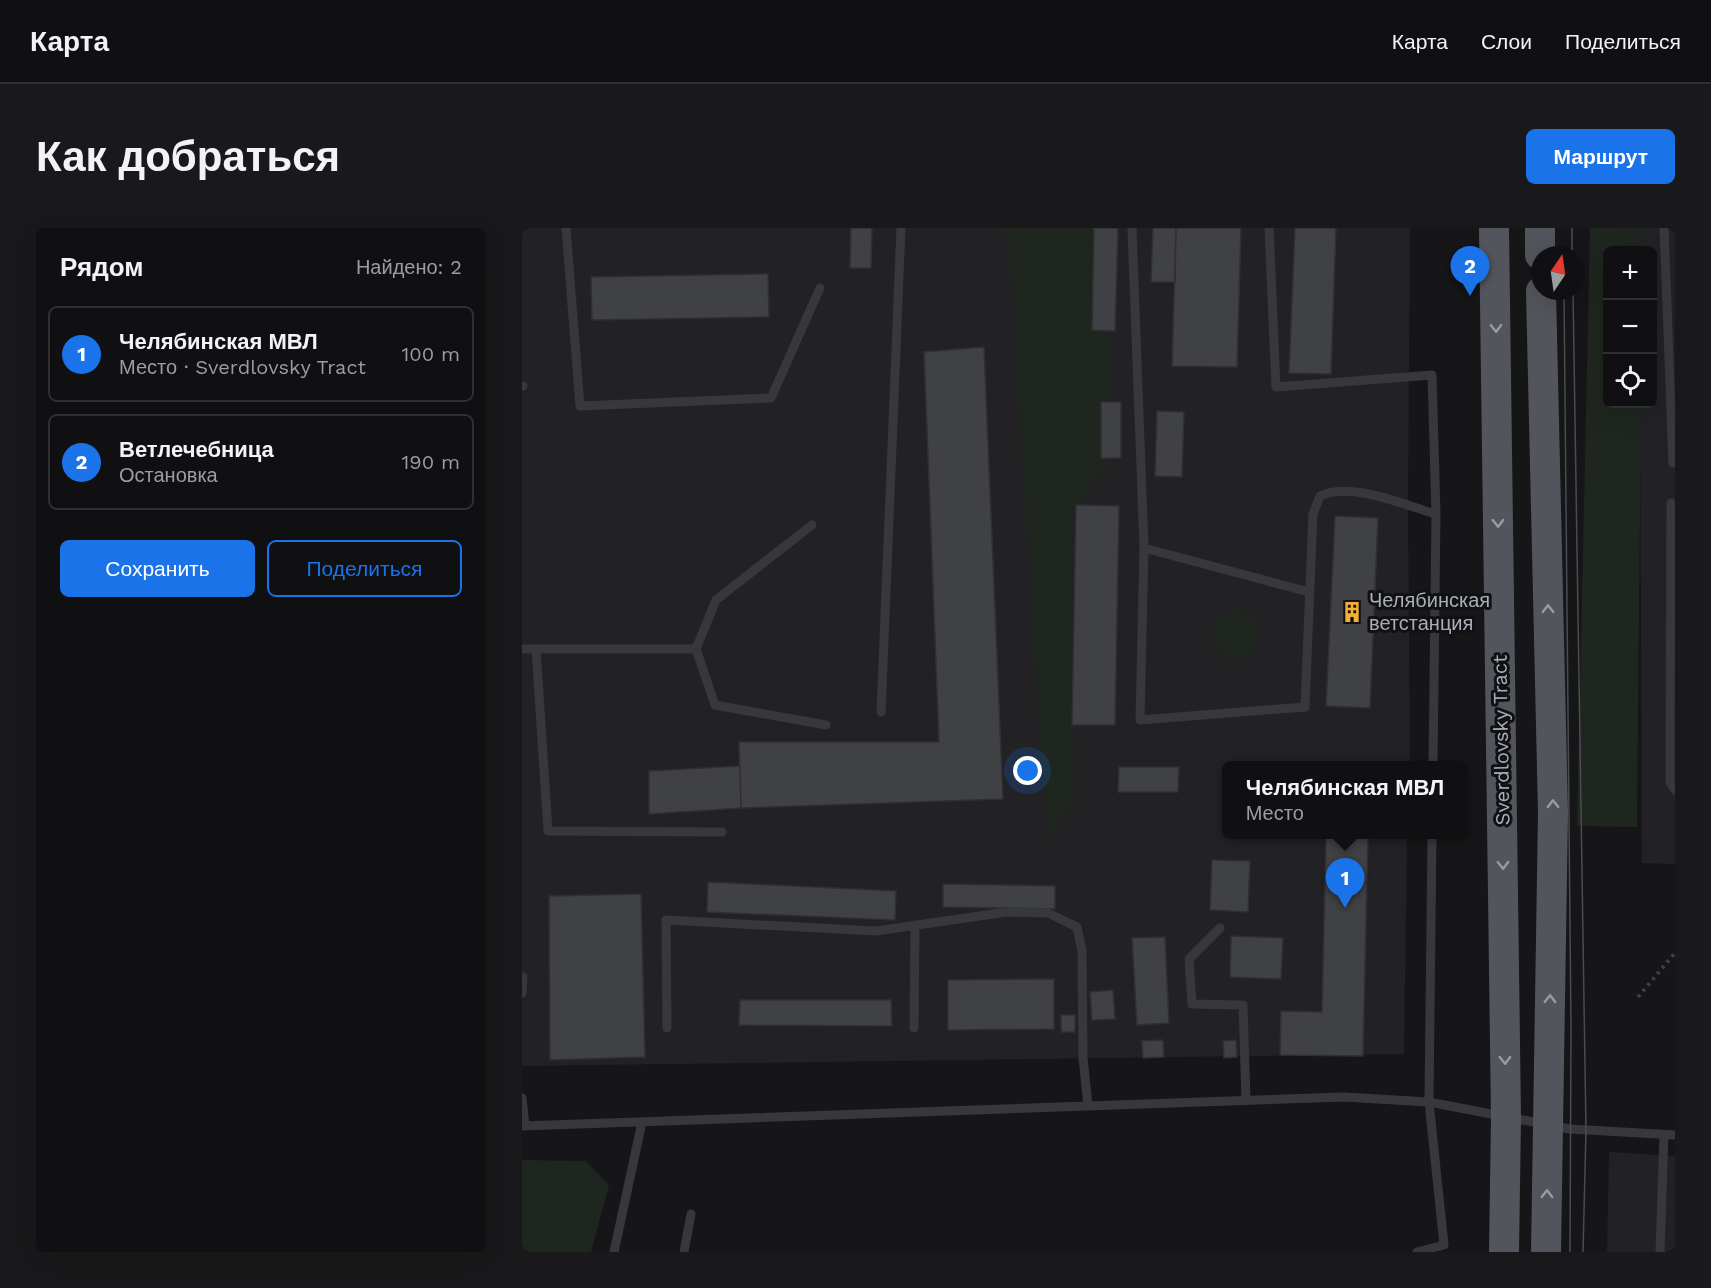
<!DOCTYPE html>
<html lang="ru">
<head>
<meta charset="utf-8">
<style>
  :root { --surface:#101012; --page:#19191b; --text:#f1f3f6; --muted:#9c9d9f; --line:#303032; --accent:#1a73e8 }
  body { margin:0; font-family:"Work Sans",sans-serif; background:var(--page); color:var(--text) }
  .controls { position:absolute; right:18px; top:18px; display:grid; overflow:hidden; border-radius:9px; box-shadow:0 6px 24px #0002 }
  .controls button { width:54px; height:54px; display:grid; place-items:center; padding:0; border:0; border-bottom:2px solid var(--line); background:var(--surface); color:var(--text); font:30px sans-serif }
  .compass { position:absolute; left:1009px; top:18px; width:54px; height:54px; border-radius:50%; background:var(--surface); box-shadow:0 6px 24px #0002; rotate:13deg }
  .you { position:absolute; left:506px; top:543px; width:21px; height:21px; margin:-15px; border:4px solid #fff; border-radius:50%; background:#1a73e8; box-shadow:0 0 0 9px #1a73e833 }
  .badge { display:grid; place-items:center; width:39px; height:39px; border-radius:50%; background:var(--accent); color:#fff; font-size:20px; font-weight:700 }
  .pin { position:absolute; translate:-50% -50px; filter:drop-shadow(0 2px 3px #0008) }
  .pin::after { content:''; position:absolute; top:32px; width:21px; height:18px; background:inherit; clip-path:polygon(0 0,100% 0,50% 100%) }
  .popup { position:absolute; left:700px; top:533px; width:246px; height:78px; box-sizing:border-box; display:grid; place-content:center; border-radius:9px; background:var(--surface); filter:drop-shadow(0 2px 4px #0005); font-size:20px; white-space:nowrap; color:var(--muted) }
  .popup b { font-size:22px; color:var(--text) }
  .popup::after { content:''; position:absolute; left:50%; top:100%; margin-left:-12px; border:12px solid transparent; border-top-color:var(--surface) }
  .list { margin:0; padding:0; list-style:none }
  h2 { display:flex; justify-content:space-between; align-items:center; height:78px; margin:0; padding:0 24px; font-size:26px }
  h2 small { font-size:20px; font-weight:400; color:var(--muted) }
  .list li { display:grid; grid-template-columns:39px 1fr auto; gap:18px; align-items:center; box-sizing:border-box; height:96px; margin:0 12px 12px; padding:0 12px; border:2px solid var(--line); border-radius:9px }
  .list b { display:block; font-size:22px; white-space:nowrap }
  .list p { margin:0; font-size:20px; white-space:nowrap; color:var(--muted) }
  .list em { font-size:20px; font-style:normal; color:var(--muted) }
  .actions { display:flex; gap:12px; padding:18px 24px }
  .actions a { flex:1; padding:14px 0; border:2px solid var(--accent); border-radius:9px; text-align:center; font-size:21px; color:var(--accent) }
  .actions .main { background:var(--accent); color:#fff }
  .icon { flex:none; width:33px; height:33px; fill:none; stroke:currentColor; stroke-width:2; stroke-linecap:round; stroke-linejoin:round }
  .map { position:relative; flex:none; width:1153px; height:1024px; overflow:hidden; border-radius:9px }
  header { display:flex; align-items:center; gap:36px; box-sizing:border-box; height:84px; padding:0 30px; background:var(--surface); border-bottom:2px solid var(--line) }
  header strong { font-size:28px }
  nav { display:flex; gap:33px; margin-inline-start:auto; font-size:21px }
  .intro { display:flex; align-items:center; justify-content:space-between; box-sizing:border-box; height:144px; padding:0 36px }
  h1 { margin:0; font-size:42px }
  .button { padding:15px 27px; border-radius:9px; background:var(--accent); color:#fff; font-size:21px; font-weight:700 }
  main { display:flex; gap:36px; padding:0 36px }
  aside { flex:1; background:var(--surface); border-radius:9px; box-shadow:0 6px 24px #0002 }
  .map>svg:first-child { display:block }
  .built { fill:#222225 }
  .green { fill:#1e261f }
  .building { fill:#404145; stroke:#303034; stroke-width:1.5 }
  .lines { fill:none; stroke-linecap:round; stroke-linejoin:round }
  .path { stroke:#3d3f44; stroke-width:4; stroke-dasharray:3 4.5; stroke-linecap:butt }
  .service { stroke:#37383d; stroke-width:9 }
  .primary { stroke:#53555c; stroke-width:30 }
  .tram { stroke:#4a4c52; stroke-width:1.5 }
  .oneway { stroke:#979ba6 }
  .labels { text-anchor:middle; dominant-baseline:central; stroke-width:6; stroke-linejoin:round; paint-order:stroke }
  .poi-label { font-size:20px; fill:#a8adb8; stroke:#111113; text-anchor:start }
  .street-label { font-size:20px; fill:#a8adb8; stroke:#111113 }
</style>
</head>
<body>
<header>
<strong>Карта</strong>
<nav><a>Карта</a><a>Слои</a><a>Поделиться</a></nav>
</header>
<div class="intro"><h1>Как добраться</h1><a class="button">Маршрут</a></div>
<main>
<aside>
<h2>Рядом<small>Найдено: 2</small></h2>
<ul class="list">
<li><span class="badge">1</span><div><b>Челябинская МВЛ</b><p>Место · Sverdlovsky Tract</p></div><em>100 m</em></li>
<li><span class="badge">2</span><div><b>Ветлечебница</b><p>Остановка</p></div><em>190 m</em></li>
</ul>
<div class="actions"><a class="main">Сохранить</a><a>Поделиться</a></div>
</aside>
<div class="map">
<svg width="1153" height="1024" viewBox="0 0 1153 1024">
  <rect width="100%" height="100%" fill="#161618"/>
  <path class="built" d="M0 0H888L886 278 888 537 704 538V606L885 607 882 826 0 838Z
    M1118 0H1153V636L1120 635 1118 176H1130V22H1118Z
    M1087 924 1153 928V1024H1085Z"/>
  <path class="green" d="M471 0H586L591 38 586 236 549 282 551 577 524 609 486 5Z
    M1068 0H1121L1120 22H1086V176H1119L1115 599 1055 598Z
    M690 406a24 24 0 1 1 48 0a24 24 0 1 1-48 0Z
    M0 932 64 933 87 957 69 1024H0Z"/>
  <path class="building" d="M329 0H350L349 40H328Z
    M572 0H596L593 103 570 102Z
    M631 0H654L653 54H629Z
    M654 0H719L715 139 650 138Z
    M773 0H814L809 146 767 145Z
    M246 46 247 89 70 92 69 49Z
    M462 119 481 571 219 580 217 514H417L402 124Z
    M579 174H599V230H579Z
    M635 183 662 184 660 249 633 248Z
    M554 277 597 278 593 497H550Z
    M813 288 856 290 848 480 804 478Z
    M218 538 219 580 127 586V543Z
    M597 539H657L656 564H596Z
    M804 606H846L841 828 758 827 759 783 800 784Z
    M690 632 728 633 726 684 688 682Z
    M186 654 374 663 373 692 185 684Z
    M421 656 533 658V681L421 679Z
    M119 666 123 829 28 832 27 668Z
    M709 708 761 710 759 751 708 749Z
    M643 709 647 795 615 797 610 710Z
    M532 751V801L426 802V752Z
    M591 762 593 791 570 792 568 764Z
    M218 772H369L370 798 217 797Z
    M539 787H553V804H539Z
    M641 812 642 829 621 830 620 813Z
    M714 812 715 829 702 830 701 813Z"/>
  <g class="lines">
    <path class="path" d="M1116 769 1153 725"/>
    <path class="service" d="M44 0 58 178 249 170 298 60
      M610 0 622 320 618 492 783 479 791 286 798 268C828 253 882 277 914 286
      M747 0 754 159 910 147 914 286 911 538
      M1142 0 1151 235
      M0 158H1
      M1149 275 1148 554 1153 562
      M290 297 194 372 174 421 193 477 304 497
      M622 320 787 364
      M0 421H174
      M14 421 26 603 200 604
      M359 484 379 0
      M698 700 667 731 670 776 721 777 724 872
      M0 765 1 749
      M145 800 144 692 354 703 485 684 526 685 555 699 560 723 561 830 566 877
      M392 800 393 697
      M0 870 3 898
      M0 898 822 869 907 874 1048 901 1153 907
      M92 1024 120 894
      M162 1024 169 986
      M895 1024 922 1017 907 874 910 606
      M1138 1024 1142 907"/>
    <path class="primary" d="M972 0 984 890 982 1024
      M1018 0V27
      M1019 63 1031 584 1024 1024"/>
    <path class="tram" d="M1050 0V27
      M1042 63 1049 801 1048 1024
      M1051 63 1064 902 1061 1024"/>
  </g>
  <defs><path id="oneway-chevron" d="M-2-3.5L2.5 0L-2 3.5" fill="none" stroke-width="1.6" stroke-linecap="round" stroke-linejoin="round" transform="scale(1.5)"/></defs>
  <g class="oneway">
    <use href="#oneway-chevron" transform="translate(974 100) rotate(89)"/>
    <use href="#oneway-chevron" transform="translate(976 295) rotate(89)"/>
    <use href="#oneway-chevron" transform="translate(1026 381) rotate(-91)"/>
    <use href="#oneway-chevron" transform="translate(1031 576) rotate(-91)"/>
    <use href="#oneway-chevron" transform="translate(981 637) rotate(89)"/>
    <use href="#oneway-chevron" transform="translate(1028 771) rotate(-89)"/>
    <use href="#oneway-chevron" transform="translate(983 832) rotate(89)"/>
    <use href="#oneway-chevron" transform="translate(1025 966) rotate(-89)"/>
  </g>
  <defs>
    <symbol id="building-bare" viewBox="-9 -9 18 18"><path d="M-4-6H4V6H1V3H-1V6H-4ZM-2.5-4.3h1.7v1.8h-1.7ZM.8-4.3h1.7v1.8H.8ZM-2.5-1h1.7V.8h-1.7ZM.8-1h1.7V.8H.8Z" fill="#f2b134" stroke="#111113" stroke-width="2.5" paint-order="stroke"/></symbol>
  </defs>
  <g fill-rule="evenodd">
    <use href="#building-bare" x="815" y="369" width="30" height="30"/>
  </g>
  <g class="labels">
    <g class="poi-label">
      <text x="847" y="372">Челябинская<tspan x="847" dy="23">ветстанция</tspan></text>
    </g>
    <g class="street-label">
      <text transform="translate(979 512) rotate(-91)">Sverdlovsky Tract</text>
    </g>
  </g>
</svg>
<div class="controls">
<button>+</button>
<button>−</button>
<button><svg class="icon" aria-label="locate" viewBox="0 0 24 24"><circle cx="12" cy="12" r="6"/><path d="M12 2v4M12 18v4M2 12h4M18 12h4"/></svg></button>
</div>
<svg class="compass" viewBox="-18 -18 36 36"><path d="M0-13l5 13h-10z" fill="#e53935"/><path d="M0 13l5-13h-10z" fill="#9c9d9f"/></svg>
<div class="you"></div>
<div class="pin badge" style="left:823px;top:680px">1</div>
<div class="popup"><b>Челябинская МВЛ</b>Место</div>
<div class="pin badge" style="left:948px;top:68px">2</div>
</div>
</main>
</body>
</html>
